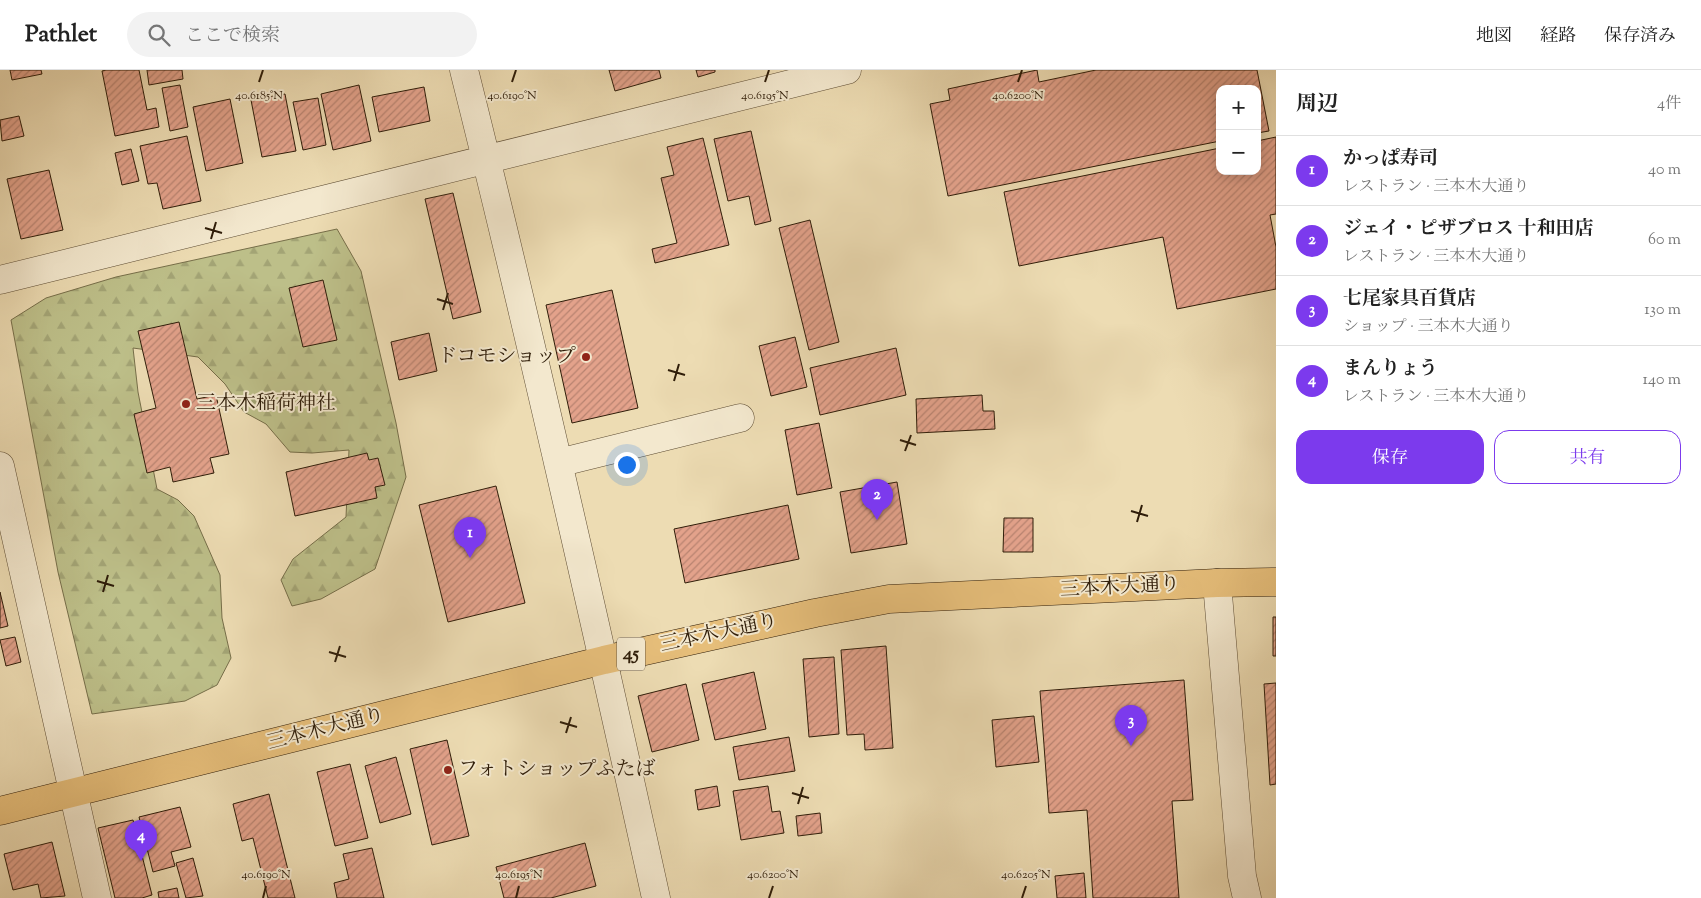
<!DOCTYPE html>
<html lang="ja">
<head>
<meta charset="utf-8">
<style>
  :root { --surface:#fff; --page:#f2f2f2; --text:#222; --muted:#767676; --line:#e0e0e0; --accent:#7c3aed }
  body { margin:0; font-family:"Sorts Mill Goudy","Noto Serif JP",serif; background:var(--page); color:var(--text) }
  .controls { position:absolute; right:15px; top:15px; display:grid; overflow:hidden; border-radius:10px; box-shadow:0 2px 12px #0003 }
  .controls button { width:45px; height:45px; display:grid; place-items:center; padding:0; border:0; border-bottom:1px solid var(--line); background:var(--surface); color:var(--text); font:25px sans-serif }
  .you { position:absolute; left:626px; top:394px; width:18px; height:18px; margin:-12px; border:4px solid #fff; border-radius:50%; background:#1a73e8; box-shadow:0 0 0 8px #1a73e833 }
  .badge { display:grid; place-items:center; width:32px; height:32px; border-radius:50%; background:var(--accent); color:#fff; font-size:16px; font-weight:700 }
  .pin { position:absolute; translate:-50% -41px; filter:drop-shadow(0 1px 2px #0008) }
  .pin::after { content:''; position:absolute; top:26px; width:18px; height:15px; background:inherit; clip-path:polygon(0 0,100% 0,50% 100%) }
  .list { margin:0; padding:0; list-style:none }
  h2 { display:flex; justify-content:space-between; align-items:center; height:65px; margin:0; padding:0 20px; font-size:21px }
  h2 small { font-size:16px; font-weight:400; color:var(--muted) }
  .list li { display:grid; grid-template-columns:32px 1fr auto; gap:15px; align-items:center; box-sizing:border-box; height:70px; padding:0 20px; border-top:1px solid var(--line) }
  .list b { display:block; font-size:19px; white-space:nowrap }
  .list p { margin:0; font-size:16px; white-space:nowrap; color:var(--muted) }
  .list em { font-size:16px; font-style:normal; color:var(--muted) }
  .actions { display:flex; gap:10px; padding:15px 20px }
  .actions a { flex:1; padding:11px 0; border:1px solid var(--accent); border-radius:15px; text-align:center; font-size:18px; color:var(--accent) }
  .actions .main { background:var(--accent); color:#fff }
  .icon { flex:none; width:28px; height:28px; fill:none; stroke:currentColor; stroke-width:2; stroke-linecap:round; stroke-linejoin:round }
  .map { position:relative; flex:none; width:1276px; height:828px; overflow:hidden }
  header { display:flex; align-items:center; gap:30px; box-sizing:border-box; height:70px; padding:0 25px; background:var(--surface); border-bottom:1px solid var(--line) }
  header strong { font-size:24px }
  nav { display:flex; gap:28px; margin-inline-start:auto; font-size:18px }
  .search { width:350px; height:45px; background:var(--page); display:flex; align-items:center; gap:12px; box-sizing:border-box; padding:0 18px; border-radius:28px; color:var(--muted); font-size:19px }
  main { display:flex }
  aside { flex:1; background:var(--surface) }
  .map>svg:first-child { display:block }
  .forest { fill:url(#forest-firs); stroke:#766e49 }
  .building { fill:url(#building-hatch); stroke:#2f1d09 }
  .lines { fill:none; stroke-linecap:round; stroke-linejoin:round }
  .minor-casing { stroke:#5e4d34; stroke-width:29 }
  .major-casing { stroke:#2f1d09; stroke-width:29 }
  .minor { stroke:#f3e8ce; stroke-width:28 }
  .major { stroke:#e6be7a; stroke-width:28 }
  .ticks { fill:none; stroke:#2f1d09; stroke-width:2 }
  .poi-dot { fill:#8f2418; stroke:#f3e8ce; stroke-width:2 }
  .labels { text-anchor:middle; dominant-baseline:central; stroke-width:4; stroke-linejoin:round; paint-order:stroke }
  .shield { fill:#f3e8ce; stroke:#6a5a44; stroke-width:1 }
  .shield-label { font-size:19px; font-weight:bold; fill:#2f1d09 }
  .poi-label { font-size:20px; fill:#2f1d09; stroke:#f3e8ce; text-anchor:start }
  .street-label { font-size:20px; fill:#2f1d09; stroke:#f3e8ce }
  .ticks-label { font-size:12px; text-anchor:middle; fill:#2f1d09; stroke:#f3e8ce; stroke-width:4; stroke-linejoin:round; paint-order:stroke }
</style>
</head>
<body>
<header>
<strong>Pathlet</strong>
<div class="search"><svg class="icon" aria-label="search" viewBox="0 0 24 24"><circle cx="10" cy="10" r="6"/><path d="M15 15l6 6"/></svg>ここで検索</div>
<nav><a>地図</a><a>経路</a><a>保存済み</a></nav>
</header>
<main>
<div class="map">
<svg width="1276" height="828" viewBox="0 0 1276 828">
  <defs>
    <pattern id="forest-firs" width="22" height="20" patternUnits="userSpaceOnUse" patternTransform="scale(1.25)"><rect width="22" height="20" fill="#bdbf89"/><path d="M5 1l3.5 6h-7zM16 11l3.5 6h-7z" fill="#a3a475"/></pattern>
    <pattern id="building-hatch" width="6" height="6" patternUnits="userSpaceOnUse" patternTransform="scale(1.25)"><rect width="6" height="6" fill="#e3a28b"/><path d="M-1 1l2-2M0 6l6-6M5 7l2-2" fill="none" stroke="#b88370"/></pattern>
  </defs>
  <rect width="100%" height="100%" fill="#eddcb3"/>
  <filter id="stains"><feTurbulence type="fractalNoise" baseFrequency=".004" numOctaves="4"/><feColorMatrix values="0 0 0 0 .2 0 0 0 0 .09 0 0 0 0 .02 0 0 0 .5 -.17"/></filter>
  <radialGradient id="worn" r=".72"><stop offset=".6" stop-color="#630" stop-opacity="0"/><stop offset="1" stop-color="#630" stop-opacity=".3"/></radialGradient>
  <path class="forest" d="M337 159 361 201 396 353 406 407 375 499 321 529 292 536 281 510 293 489 346 447 349 380 312 383 290 382 266 354 244 342 225 314 198 287 133 278 138 322 157 419 178 430 194 446 220 505 222 548 231 588 217 615 185 631 92 644 58 502 11 250 46 228 116 207Z"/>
  <path class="building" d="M10 0H41L42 4 12 10Z
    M106 0H139L147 40 156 38 159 57 115 66 102 1Z
    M147 0H182L183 9 149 15Z
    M609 0H659L661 8 615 21Z
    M696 0H715V2L698 7Z
    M1037 0 1039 12 1096 0H1257L1269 61 1257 63V19H1220V71L948 126 930 34 950 30 948 19Z
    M180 15 188 57 170 61 162 18Z
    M359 15 371 71 333 80 321 24Z
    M424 17 430 51 379 62 372 27Z
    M285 24 296 81 262 87 251 30Z
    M318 28 326 75 303 80 293 32Z
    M230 29 243 93 206 101 193 37Z
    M19 46 24 66 2 71 0 50Z
    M751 61 771 151 755 155 749 126 728 131 714 69Z
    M187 66 201 131 163 139 157 113 148 114 140 76Z
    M1276 67V144L1270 145 1276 177V219L1177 239 1163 167 1019 196 1004 122 1220 78V101H1257V71Z
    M703 68 729 175 655 193 652 179 677 173 661 108 674 105 667 77Z
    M131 79 139 111 122 115 115 83Z
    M49 100 63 160 21 169 7 109Z
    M453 123 481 242 453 249 425 129Z
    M810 150 839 272 809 280 779 158Z
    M323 210 337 270 303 277 289 218Z
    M612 220 638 338 572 353 546 235Z
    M179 252 197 329 216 325 229 384 210 388 214 403 173 412 170 397 147 403 134 344 156 338 138 261Z
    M429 263 437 301 399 310 391 272Z
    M795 267 807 317 771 326 759 276Z
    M896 278 906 325 820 345 810 298Z
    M982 325 983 341H994L995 359 917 363 916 329Z
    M819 353 832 418 797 425 785 360Z
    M367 383 369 390 378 388 385 415 375 417 377 428 295 446 286 402Z
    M897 412 907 474 851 483 840 422Z
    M496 416 525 533 448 552 419 435Z
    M788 435 799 489 685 513 674 459Z
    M1004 448H1033V482H1003Z
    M0 522 8 556 0 558Z
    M1273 547H1276V586H1273Z
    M15 567 21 592 6 596 0 570Z
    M886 576 893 678 865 680 864 664 847 665 841 580Z
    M834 587 839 664 809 667 803 589Z
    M754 602 766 659 715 670 702 614Z
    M1184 610 1193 730 1172 731 1179 828H1093L1087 740 1049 743 1040 621Z
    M1276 613V714L1270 715 1264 614Z
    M686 614 699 670 652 682 638 626Z
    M1034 646 1039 692 996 697 992 650Z
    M789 667 795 701 739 710 733 677Z
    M447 670 469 766 432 775 410 679Z
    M396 687 411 744 380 753 365 696Z
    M350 694 368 768 335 776 317 702Z
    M717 716 720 736 698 740 695 720Z
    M768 716 772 742 780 741 784 763 741 770 733 721Z
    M269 724 295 828H268L253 768 242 771 233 734Z
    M180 737 191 777 171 782 175 796 153 802 139 747Z
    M820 743 822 763 798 766 796 746Z
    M133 750 152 825 142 828H115L98 758Z
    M52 772 65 826 41 828 38 814 13 820 4 784Z
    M585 773 596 816 551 828H504L496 797Z
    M372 778 384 828H337L334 813 349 809 343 784Z
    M193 788 203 826 186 828 176 793Z
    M1084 803 1086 828H1057L1055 806Z
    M177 818 179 828H159L158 822Z"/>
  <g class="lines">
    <defs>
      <path id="minor" d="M464 0C533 275 595 551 656 828
        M0 210 847 0
        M558 393 740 348
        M0 396 97 828
        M1217 513 1242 806 1247 828"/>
      <path id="major" d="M0 741 604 590 815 543 889 529 1217 513 1276 512"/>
    </defs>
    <use href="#minor" class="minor-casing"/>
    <use href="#major" class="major-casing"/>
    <use href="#minor" class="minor"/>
    <use href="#major" class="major"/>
  </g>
  <path class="ticks" d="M259 12 263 0M512 12 516 0M765 12 769 0M1018 12 1022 0M205 158 222 163M211 169 216 152M437 229 453 234M443 240 448 223M668 300 685 305M674 311 679 294M900 370 916 375M905 381 911 365M1131 441 1148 446M1137 452 1142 435M97 511 114 516M103 522 108 505M329 582 346 587M335 592 340 576M560 652 577 657M566 663 571 647M792 723 809 728M798 734 803 717M263 828 266 816M516 828 519 816M769 828 773 816M1022 828 1026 816"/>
  <g class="poi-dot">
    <circle cx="586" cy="287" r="5"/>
    <circle cx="186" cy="334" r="5"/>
    <circle cx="448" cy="700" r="5"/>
  </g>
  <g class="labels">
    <rect class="shield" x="617" y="567.5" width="28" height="33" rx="4"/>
    <g class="shield-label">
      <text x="631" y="584">45</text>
    </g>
    <g class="poi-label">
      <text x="576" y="287" text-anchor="end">ドコモショップ</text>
      <text x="196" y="334">三本木稲荷神社</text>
      <text x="458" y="700">フォトショップふたば</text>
    </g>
    <g class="street-label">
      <text transform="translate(1120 518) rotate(-3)">三本木大通り</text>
      <text transform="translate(719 564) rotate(-12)">三本木大通り</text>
      <text transform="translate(326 660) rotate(-14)">三本木大通り</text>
    </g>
  </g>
  <g class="ticks-label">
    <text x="259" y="29">40.6185°N</text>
    <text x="512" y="29">40.6190°N</text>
    <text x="765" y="29">40.6195°N</text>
    <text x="1018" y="29">40.6200°N</text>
    <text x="266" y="808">40.6190°N</text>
    <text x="519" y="808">40.6195°N</text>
    <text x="773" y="808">40.6200°N</text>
    <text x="1026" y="808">40.6205°N</text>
  </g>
  <rect width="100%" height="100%" filter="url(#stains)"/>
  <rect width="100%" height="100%" fill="url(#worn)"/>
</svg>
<div class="controls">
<button>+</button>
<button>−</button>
</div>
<div class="you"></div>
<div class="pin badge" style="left:470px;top:488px">1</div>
<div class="pin badge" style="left:877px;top:450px">2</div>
<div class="pin badge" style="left:1131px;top:676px">3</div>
<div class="pin badge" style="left:141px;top:791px">4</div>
</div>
<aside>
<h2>周辺<small>4件</small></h2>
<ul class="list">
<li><span class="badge">1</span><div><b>かっぱ寿司</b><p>レストラン · 三本木大通り</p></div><em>40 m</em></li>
<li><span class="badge">2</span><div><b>ジェイ・ピザブロス 十和田店</b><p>レストラン · 三本木大通り</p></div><em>60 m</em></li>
<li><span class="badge">3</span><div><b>七尾家具百貨店</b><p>ショップ · 三本木大通り</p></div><em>130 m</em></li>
<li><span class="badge">4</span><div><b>まんりょう</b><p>レストラン · 三本木大通り</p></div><em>140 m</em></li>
</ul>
<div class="actions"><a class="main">保存</a><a>共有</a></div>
</aside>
</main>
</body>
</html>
